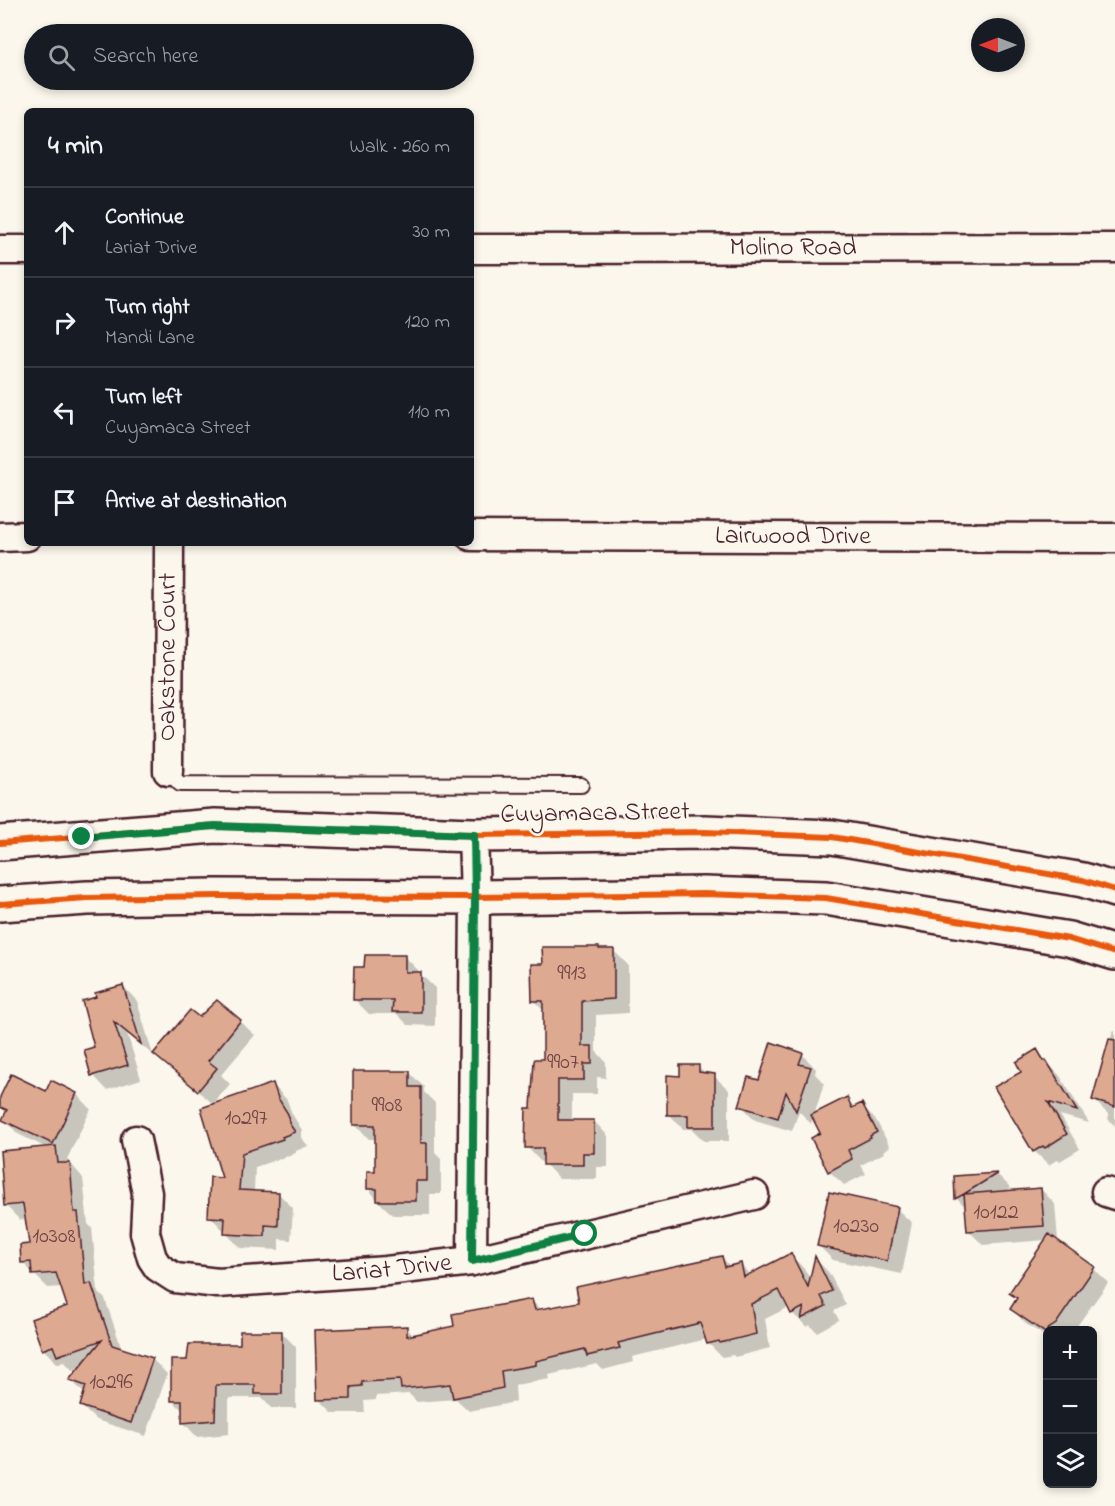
<!DOCTYPE html>
<html lang="en">
<head>
<meta charset="utf-8">
<style>
  :root { --surface:#171b24; --page:#242831; --text:#f1f3f6; --muted:#9ea1a6; --line:#363941 }
  body { margin:0; font-family:"Indie Flower",sans-serif; background:var(--page); color:var(--text) }
  .controls { position:absolute; right:18px; bottom:18px; display:grid; overflow:hidden; border-radius:9px; box-shadow:0 3px 9px #0003 }
  .controls button { width:54px; height:54px; display:grid; place-items:center; padding:0; border:0; border-bottom:2px solid var(--line); background:var(--surface); color:var(--text); font:30px sans-serif }
  .compass { position:absolute; left:971px; top:18px; width:54px; height:54px; border-radius:50%; background:var(--surface); box-shadow:0 3px 9px #0003; rotate:270deg }
  .stop { position:absolute; width:18px; height:18px; margin:-14px; border:4px solid #0b8043; border-radius:50%; background:#fff }
  .stop.end { background:#0b8043; border-color:#fff; box-shadow:0 2px 6px #0008 }
  .list { margin:0; padding:0; list-style:none }
  h2 { display:flex; justify-content:space-between; align-items:center; height:78px; margin:0; padding:0 24px; font-size:26px }
  h2 small { font-size:20px; font-weight:400; color:var(--muted) }
  .list li { display:grid; grid-template-columns:39px 1fr auto; gap:18px; align-items:center; box-sizing:border-box; height:90px; padding:0 24px; border-top:2px solid var(--line) }
  .list b { display:block; font-size:22px; white-space:nowrap }
  .list p { margin:0; font-size:20px; white-space:nowrap; color:var(--muted) }
  .list em { font-size:20px; font-style:normal; color:var(--muted) }
  .icon { flex:none; width:33px; height:33px; fill:none; stroke:currentColor; stroke-width:2; stroke-linecap:round; stroke-linejoin:round }
  .map { position:relative; flex:none; width:1115px; height:1506px; overflow:hidden }
  .search { position:absolute; background:var(--surface); box-shadow:0 3px 9px #0003; left:24px; top:24px; width:450px; height:66px; display:flex; align-items:center; gap:15px; box-sizing:border-box; padding:0 21px; border-radius:33px; color:var(--muted); font-size:22px }
  .panel { position:absolute; background:var(--surface); box-shadow:0 3px 9px #0003; left:24px; top:108px; width:450px; height:438px; border-radius:9px }
  .map>svg:first-child { display:block }
  .shadow { fill:#0003 }
  .building { fill:#ddaa91; stroke:#4a1f2b; stroke-width:1.5 }
  .lines { fill:none; stroke-linecap:round; stroke-linejoin:round }
  .service-casing { stroke:#4a1f2b; stroke-width:18 }
  .minor-casing { stroke:#4a1f2b; stroke-width:33 }
  .secondary-casing { stroke:#4a1f2b; stroke-width:38 }
  .service { stroke:#fbf7ec; stroke-width:14 }
  .minor { stroke:#fbf7ec; stroke-width:28 }
  .secondary { stroke:#fbf7ec; stroke-width:33 }
  .cycleway-casing { stroke:#fbf7ec; stroke-width:10 }
  .cycleway { stroke:#e8590c; stroke-width:6 }
  .route { stroke:#0b8043; stroke-width:8 }
  .labels { text-anchor:middle; dominant-baseline:central; stroke-width:5; stroke-linejoin:round; paint-order:stroke }
  .number-label { font-size:22px; fill:#6f4244 }
  .street-label { font-size:26px; fill:#4a1f2b; stroke:#fbf7ec }
</style>
</head>
<body>
<div class="map">
<svg width="1115" height="1506" viewBox="0 0 1115 1506">
  <rect width="100%" height="100%" fill="#fbf7ec"/>
  <filter id="ink" filterUnits="userSpaceOnUse"><feTurbulence type="fractalNoise" baseFrequency=".0167" numOctaves="2"/><feDisplacementMap in="SourceGraphic" scale="12" xChannelSelector="R" yChannelSelector="G"/><feConvolveMatrix kernelMatrix="1 2 1 2 8 2 1 2 1" color-interpolation-filters="sRGB"/></filter>
  <g filter="url(#ink)">
    <path class="shadow" d="M600 950H613L628 965V1013L596 1015V1051L606 1062V1078L597 1077V1094H572V1121H594L608 1136V1167H597V1179H559L545 1164V1162H541L527 1147 544 1061V1011L534 1001 544 966Z
      M404 956 419 971V973L435 988V1026L408 1025 397 1014H369L355 1000 366 968Z
      M123 986 137 1001 153 1055 127 1033 141 1079 107 1090 93 1075 96 1048Z
      M218 1002 255 1035 221 1075 230 1084 213 1104 155 1054Z
      M1113 1031H1115V1126L1108 1119 1109 1115 1094 1100Z
      M1037 1051 1060 1076 1089 1123 1060 1115 1080 1149 1060 1161 1058 1159 1049 1165 1034 1151 1023 1072Z
      M802 1054 816 1069 815 1074 824 1083 814 1116 846 1099 856 1108 862 1105 876 1120 890 1147 883 1151 884 1153 861 1165 866 1174 844 1185 829 1171 822 1134 813 1116 811 1124 799 1111 792 1131 755 1120 741 1105 760 1082Z
      M698 1066 707 1075 714 1076 729 1090V1141H704L692 1129H683L669 1114 681 1077Z
      M409 1072 424 1087V1092L435 1103V1153L441 1159V1194H430V1215H393L378 1201 368 1188 376 1173V1139H369L354 1124Z
      M52 1082 77 1094 91 1109 67 1159 83 1178 88 1224 92 1228 98 1292 105 1299 122 1349 152 1359 167 1374 146 1436 96 1420 81 1406 85 1394 71 1380 82 1366 72 1370 64 1361 58 1364 43 1349 69 1306 62 1287 48 1288 22 1262 31 1246 27 1219 20 1220 5 1205 49 1149 18 1134 4 1119 7 1113 0 1107V1101L47 1093Z
      M273 1085 287 1100 292 1114 302 1130V1138L308 1146 296 1151V1153L255 1167 254 1192 279 1194 293 1208 291 1240 279 1239V1250L240 1248 210 1216 224 1179Z
      M998 1175 1011 1188 1004 1192 1041 1189 1055 1204 1058 1241 1094 1269 1108 1283 1074 1330H1048V1338L1026 1324 1012 1309 1018 1300 1011 1293 1046 1240 983 1245 968 1230 966 1208 957 1198 955 1177Z
      M897 1209 912 1223 902 1274 833 1260 819 1246Z
      M791 1255 805 1270 811 1281 816 1259 829 1273 846 1305 834 1311 839 1320 817 1332 810 1325 807 1327 792 1313 789 1307 765 1319 770 1348 735 1357 733 1355 722 1357 708 1343 707 1339 632 1357 633 1362 603 1370 597 1364 549 1375 550 1379 515 1385 516 1402 469 1411 456 1399 417 1402 409 1394 376 1396V1400L364 1401 365 1413H333L319 1399 406 1328 414 1336 455 1327 532 1301 542 1311 581 1304 721 1257 731 1267 740 1265 751 1275Z
      M282 1333 296 1347V1408H271L262 1398H229V1434L197 1437 183 1422V1411L172 1400 189 1362Z"/>
    <path class="building" d="M542 947H599V949H614V999L582 1001V1046H592V1064H584V1080H558V1120H594V1153H583V1165H543V1148H525L526 1108H531L534 1061 535 1059H543V1001H532L531 964H543Z
      M365 955H405V972H421V1012H392L393 1000H353L354 967H364Z
      M123 985 141 1044 114 1022 128 1065 91 1076 84 1050 94 1047 82 1001 96 997 95 993Z
      M217 1000 241 1020 208 1061 217 1068 198 1091 153 1054 190 1010 199 1017Z
      M1109 1039 1115 1040V1107L1092 1100Z
      M771 1042 803 1053 799 1064 811 1067 796 1111 786 1092 778 1118 739 1106 748 1077 759 1080Z
      M1037 1049 1044 1061 1046 1060 1077 1111 1048 1102 1067 1134 1045 1148 1043 1146 1033 1152 994 1087 1021 1072 1016 1062Z
      M680 1065H699V1072L715 1074V1127H688V1115H667V1075L680 1076Z
      M353 1071H410V1087H421V1143H427V1181H416V1201H377V1189H367V1171H375V1125H353Z
      M11 1074 46 1091 51 1080 77 1093 53 1144 2 1120 7 1110 0 1107V1097Z
      M273 1083 278 1098 288 1114 289 1123 295 1132 282 1137 283 1139 242 1153 239 1190 279 1192 278 1226 265 1225V1236L224 1234 225 1218 208 1217 210 1177 222 1178 201 1108Z
      M847 1097 852 1108 862 1103 877 1132 870 1136 871 1138 848 1150 852 1159 828 1172 811 1138 820 1133 811 1115Z
      M56 1146 58 1163H70L74 1212H78L85 1285 91 1283 112 1345 153 1358 131 1423 80 1406 86 1386 69 1380 102 1340 57 1356 53 1346 42 1350 31 1319 67 1306 56 1273 32 1275 31 1262 21 1263 20 1245 29 1244 23 1204 4 1206 0 1151Z
      M998 1173 964 1194 1041 1188 1044 1226 967 1231 964 1194 955 1199 954 1176Z
      M829 1192 898 1207 887 1261 817 1246Z
      M1049 1234 1095 1267 1056 1324 1047 1330V1334L1010 1309 1017 1298 1009 1293Z
      M791 1253 808 1287 815 1256 832 1291 821 1296 826 1306 801 1319 804 1307 791 1314 779 1290 751 1304 756 1334 720 1343 719 1341 707 1344 700 1323 618 1343 620 1348 587 1356 585 1349 536 1361V1365L501 1371 503 1388 453 1398 450 1384 401 1389 400 1380 362 1382V1386L351 1387V1399L317 1400 315 1330 407 1326V1336L454 1326 452 1314 495 1306 532 1299 535 1310 579 1302 576 1287 722 1256 725 1267 741 1263 744 1277Z
      M240 1331H282V1394H255V1385H216L215 1420 182 1423V1401H171V1360H187L189 1344H240Z"/>
    <g class="lines">
      <defs>
        <path id="service" d="M168 771 180 784 581 785"/>
        <g id="minor">
          <path id="s1" d="M471 249 1115 248"/>
          <path d="M0 250H27"/>
          <path id="s2" d="M471 536 1115 538"/>
          <path d="M0 537 27 536"/>
          <path id="s3" d="M168 771 169 543"/>
          <path id="s4" d="M136 1140 147 1193 145 1233 152 1258 158 1267 175 1278 218 1283 386 1271 472 1261 754 1195"/>
          <path d="M1106 1192 1115 1195"/>
          <path d="M472 1261 475 897 473 835"/>
        </g>
        <path id="secondary" d="M0 843 215 826 473 835 705 832 832 837 1083 880 1115 890
          M0 904 87 898 216 896 475 897 704 894 826 898 1069 939 1115 953"/>
      </defs>
      <use href="#service" class="service-casing"/>
      <use href="#minor" class="minor-casing"/>
      <use href="#secondary" class="secondary-casing"/>
      <use href="#service" class="service"/>
      <use href="#minor" class="minor"/>
      <use href="#secondary" class="secondary"/>
      <defs>
        <path id="cycleway" d="M0 843 215 826 473 835 705 832 832 837 1083 880 1115 890
          M0 904 87 898 216 896 475 897 704 894 826 898 1069 939 1115 953"/>
      </defs>
      <use href="#cycleway" class="cycleway-casing"/>
      <use href="#cycleway" class="cycleway"/>
    </g>
  </g>
  <g class="lines" filter="url(#ink)">
    <path class="route" d="M82 837 215 826 474 835 475 897 472 1261 585 1234"/>
  </g>
  <g class="labels">
    <g class="number-label">
      <text x="572" y="974">9913</text>
      <text x="563" y="1063">9907</text>
      <text x="387" y="1106">9908</text>
      <text x="246" y="1119">10297</text>
      <text x="996" y="1213">10122</text>
      <text x="856" y="1227">10230</text>
      <text x="54" y="1237">10308</text>
      <text x="111" y="1383">10296</text>
    </g>
    <g class="street-label">
      <text stroke="none"><textPath href="#s1" startOffset="322">Molino Road</textPath></text>
      <text stroke="none"><textPath href="#s2" startOffset="322">Lairwood Drive</textPath></text>
      <text stroke="none"><textPath href="#s3" startOffset="114">Oakstone Court</textPath></text>
      <text transform="translate(595 814) rotate(-1)">Cuyamaca Street</text>
      <text stroke="none"><textPath href="#s4" startOffset="369">Lariat Drive</textPath></text>
    </g>
  </g>
</svg>
<div class="controls">
<button>+</button>
<button>−</button>
<button><svg class="icon" aria-label="layers" viewBox="0 0 24 24"><path d="M12 4l9 5-9 5-9-5zM3 14l9 5 9-5"/></svg></button>
</div>
<svg class="compass" viewBox="-18 -18 36 36"><path d="M0-13l5 13h-10z" fill="#e53935"/><path d="M0 13l5-13h-10z" fill="#9ea1a6"/></svg>
<div class="stop" style="left:585px;top:1234px"></div>
<div class="stop end" style="left:82px;top:837px"></div>
<div class="search"><svg class="icon" aria-label="search" viewBox="0 0 24 24"><circle cx="10" cy="10" r="6"/><path d="M15 15l6 6"/></svg>Search here</div>
<section class="panel">
<h2>4 min<small>Walk · 260 m</small></h2>
<ul class="list">
<li><svg class="icon" aria-label="ahead" viewBox="0 0 24 24"><path d="M12 20V5M6 11l6-6 6 6"/></svg><div><b>Continue</b><p>Lariat Drive</p></div><em>30 m</em></li>
<li><svg class="icon" aria-label="right" viewBox="0 0 24 24"><path d="M7 20v-9h11M14 6l5 5-5 5"/></svg><div><b>Turn right</b><p>Mandi Lane</p></div><em>120 m</em></li>
<li><svg class="icon" aria-label="left" viewBox="0 0 24 24"><path d="M17 20v-9H6M10 6l-5 5 5 5"/></svg><div><b>Turn left</b><p>Cuyamaca Street</p></div><em>110 m</em></li>
<li><svg class="icon" aria-label="arrive" viewBox="0 0 24 24"><path d="M6 21V4h12l-3 4 3 4H6"/></svg><div><b>Arrive at destination</b></div></li>
</ul>
</section>
</div>
</body>
</html>
